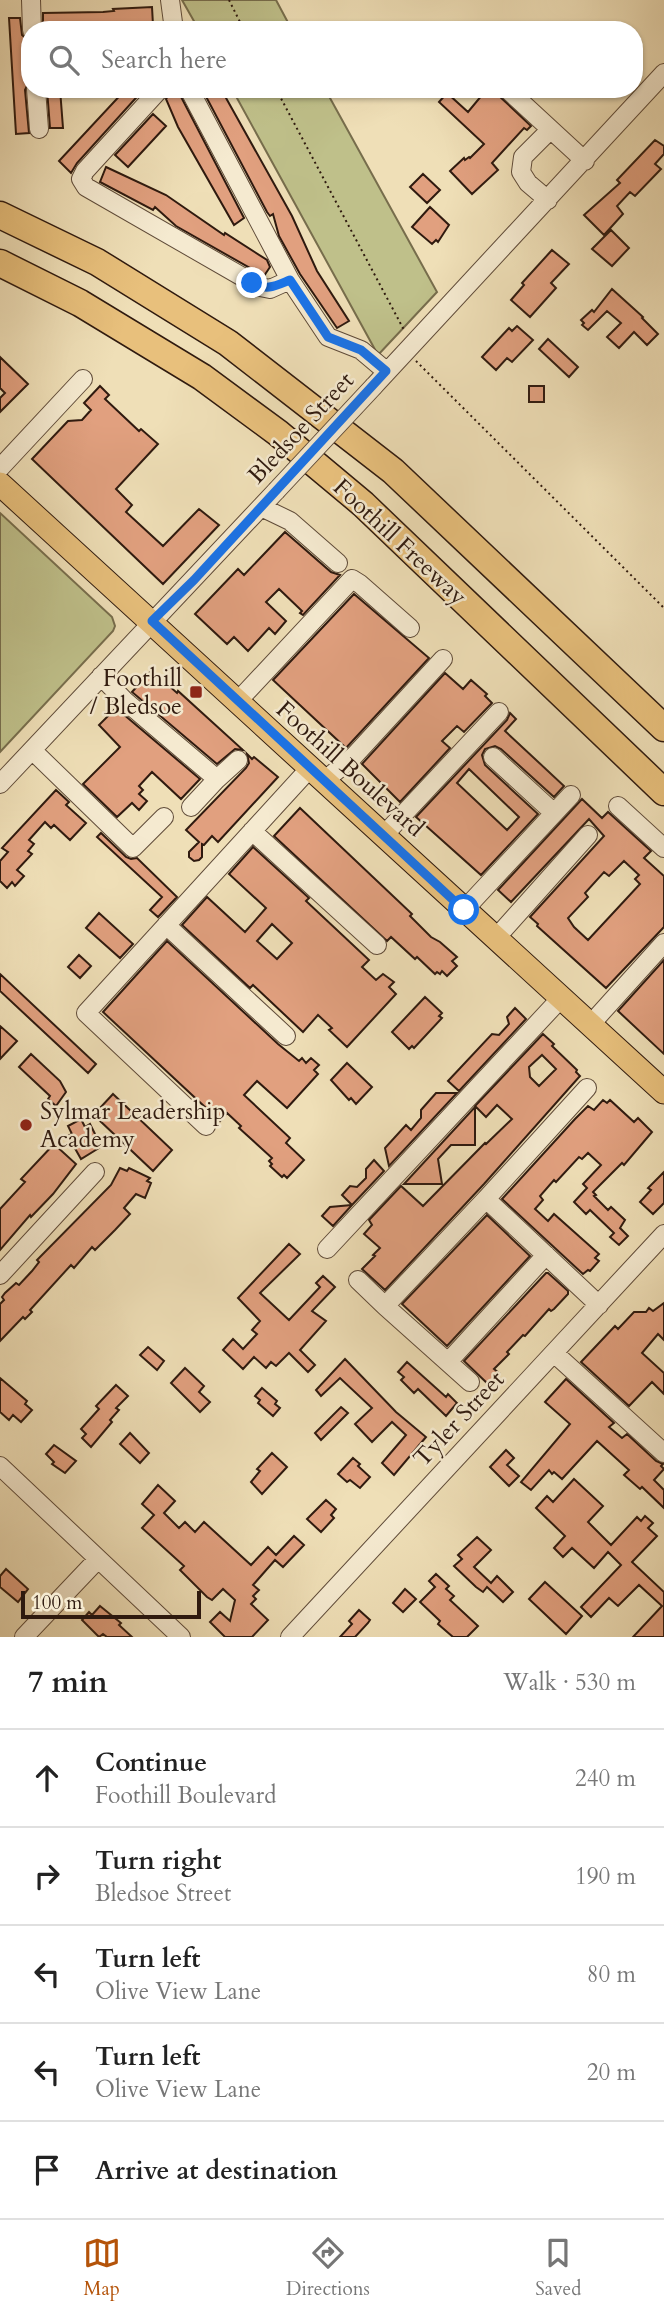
<!DOCTYPE html>
<html lang="en">
<head>
<meta charset="utf-8">
<style>
  :root { --surface:#fff; --page:#f6f6f6; --text:#222; --muted:#767676; --line:#e0e0e0; --accent:#b45309 }
  body { margin:0; font-family:Cardo,serif; background:var(--page); color:var(--text) }
  .scale { position:absolute; left:21px; bottom:18px; width:180px; box-sizing:border-box; padding-left:7px; border:4px solid #2f1a0f; border-top:0; font-size:19px; line-height:24px; white-space:nowrap; color:#2f1a0f; -webkit-text-stroke:5px #f5ead0; paint-order:stroke }
  .stop { position:absolute; width:21px; height:21px; margin:-16px; border:5px solid #1a73e8; border-radius:50%; background:#fff }
  .stop.end { background:#1a73e8; border-color:#fff; box-shadow:0 2px 7px #0008 }
  .list { margin:0; padding:0; list-style:none }
  h2 { display:flex; justify-content:space-between; align-items:center; height:91px; margin:0; padding:0 28px; font-size:30px }
  h2 small { font-size:23px; font-weight:400; color:var(--muted) }
  .list li { display:grid; grid-template-columns:46px 1fr auto; gap:21px; align-items:center; box-sizing:border-box; height:98px; padding:0 28px; border-top:2px solid var(--line) }
  .list b { display:block; font-size:26px; white-space:nowrap }
  .list p { margin:0; font-size:23px; white-space:nowrap; color:var(--muted) }
  .list em { font-size:23px; font-style:normal; color:var(--muted) }
  .icon { flex:none; width:38px; height:38px; fill:none; stroke:currentColor; stroke-width:2; stroke-linecap:round; stroke-linejoin:round }
  .map { position:relative; flex:none; width:664px; height:1637px; overflow:hidden }
  .search { position:absolute; background:var(--surface); box-shadow:0 2px 5px #0004; left:21px; right:21px; top:21px; height:77px; display:flex; align-items:center; gap:18px; box-sizing:border-box; padding:0 24px; border-radius:28px; color:var(--muted); font-size:26px }
  .sheet { height:581px; background:var(--surface) }
  nav { display:flex; justify-content:space-around; align-items:center; box-sizing:border-box; height:98px; border-top:2px solid var(--line); background:var(--surface); font-size:19px; color:var(--muted) }
  nav a { display:grid; justify-items:center; gap:4px }
  nav .on { color:var(--accent) }
  .map>svg:first-child { display:block }
  .green { fill:#bfc08a; stroke:#776d4c; stroke-width:2 }
  .building { fill:#e1a07f; stroke:#2f1a0f; stroke-width:2; fill-rule:evenodd }
  .lines { fill:none; stroke-linecap:round; stroke-linejoin:round }
  .minor-casing { stroke:#5f4b39; stroke-width:20 }
  .major-casing { stroke:#2f1a0f; stroke-width:25 }
  .highway-casing { stroke:#2f1a0f; stroke-width:29 }
  .path { stroke:#2f1a0f; stroke-width:2; stroke-dasharray:2 3.5; stroke-linecap:butt }
  .minor { stroke:#f5ead0; stroke-width:18 }
  .major { stroke:#e8c07c; stroke-width:23 }
  .highway { stroke:#e8c07c; stroke-width:26 }
  .minor-bridge-casing { stroke:#5f4b39; stroke-width:20; stroke-linecap:butt }
  .minor-bridge { stroke:#f5ead0; stroke-width:18 }
  .route { stroke:#1a73e8; stroke-width:9 }
  .poi-dot { fill:#8f2418; stroke:#f5ead0; stroke-width:2.5 }
  .labels { text-anchor:middle; dominant-baseline:central; stroke-width:5; stroke-linejoin:round; paint-order:stroke }
  .street-label { font-size:24px; fill:#2f1a0f; stroke:#f5ead0 }
  .poi-label { font-size:24px; fill:#2f1a0f; stroke:#f5ead0; text-anchor:end }
</style>
</head>
<body>
<div class="map">
<svg width="664" height="1637" viewBox="0 0 664 1637">
  <rect width="100%" height="100%" fill="#efdfb7"/>
  <filter id="stains"><feTurbulence type="fractalNoise" baseFrequency=".00286" numOctaves="4"/><feColorMatrix values="0 0 0 0 .2 0 0 0 0 .09 0 0 0 0 .02 0 0 0 .5 -.17"/></filter>
  <radialGradient id="worn" r=".72"><stop offset=".6" stop-color="#630" stop-opacity="0"/><stop offset="1" stop-color="#630" stop-opacity=".3"/></radialGradient>
  <path class="green" d="M182 0H276L292 30H199Z
    M232 89H325L437 292 378 355Z
    M0 513 112 617 115 626 113 631 0 752Z"/>
  <path class="building" d="M152 7 153 25 115 27V30H43V13L103 12 114 11 113 9Z
    M9 18H20L22 35 29 41 30 80 25 90 29 133 16 134Z
    M47 89H60L63 128H50Z
    M126 89H144L77 163 71 173 59 161Z
    M202 89H221L292 216 317 271 349 321 337 328 300 274 279 236 273 214 270 216 267 212Z
    M487 89 497 94 531 126 527 130 524 128 492 163 498 170 472 194 450 171 464 158 465 160 469 157 470 158 484 144 439 102 447 93 468 112Z
    M178 91 244 218 234 225 178 127 166 99 170 94Z
    M153 114 166 126 128 167 115 155Z
    M655 140 664 146V154L655 164 661 169 635 196 630 192 617 206 623 214 604 235 584 215 620 183 617 180Z
    M106 167 166 195 224 235 225 233 267 260 270 267 264 276 176 226 155 207 153 210 100 182Z
    M423 174 440 190 427 203 410 187Z
    M430 207 449 225 438 242 436 240 432 244 412 227Z
    M611 230 629 248 612 266 592 249Z
    M552 250 569 264 551 283 556 288 530 317 511 300 524 285 522 283Z
    M612 289 643 317 642 318 658 334 647 345 634 332 619 348 607 337 621 323 607 311 588 330 582 325 584 323 581 320 592 310 594 312Z
    M517 326 533 340 512 362 507 358 496 370 482 357 509 328 512 331Z
    M548 339 578 367 569 377 539 349Z
    M0 357 28 384 0 412V398L5 393 0 388Z
    M100 386 109 395 105 399 139 431 141 429 158 444 116 489 132 505 126 512 163 546 199 509 219 525 163 584 32 459 68 421 82 420 91 410 84 403Z
    M529 386H544V402H529Z
    M285 532 331 572 340 575 303 615 300 613 302 611 279 589 266 602 286 621 275 634 269 628 248 651 234 637 227 644 195 614 238 569 244 575Z
    M354 594 429 658 346 748 273 680Z
    M151 671 166 686 167 684 177 693 178 691 243 750 235 749 217 764 132 692Z
    M445 673 463 689 471 680 487 694 485 696 492 703 464 732 457 726 442 741 450 748 400 802 362 764Z
    M116 708 200 779 181 799 152 772 139 786 143 790 139 794 147 801 139 810 132 803 117 817 83 784 120 747 99 725Z
    M510 713 516 719 505 731 564 786 554 797 501 749 495 746 485 749 482 755 485 765 538 814 481 875 416 817 507 720ZM469 769 519 817 507 830 457 783Z
    M247 754 252 759 254 757 278 777 218 842 212 836 204 845 202 844V857L199 860 194 861 189 857V852L199 842 186 830 246 768 249 763Z
    M56 790 69 802 66 805 86 823 70 840 54 825 51 828 45 822 29 840 34 844 28 851 32 854 17 870 24 876 15 886 12 882 7 888 0 881V861L8 852 2 848Z
    M582 799 602 818 608 812 651 851 644 858 664 876V927L606 988 537 926 538 924 530 917 604 836 589 819 511 902 498 890ZM624 861 639 875 635 879 640 884 588 940 574 927 568 918 588 897 585 893 604 872 609 876Z
    M300 808 412 914 410 916 431 937 440 942 457 957 452 961 457 966 447 976 442 971 440 974 437 972 435 974 417 957 415 959 391 937 387 941 274 836Z
    M101 833 126 857 131 859 137 858 177 897 158 917 150 910 162 897 97 837Z
    M253 847 309 898 306 901 369 960 362 967 376 980 383 974 394 982 389 987 396 994 347 1047 329 1030 332 1028 318 1015 303 1032 253 985 250 988 182 925 207 897 245 932 266 908 229 874ZM272 924 292 943 277 959 257 941Z
    M99 913 133 944 120 958 86 928Z
    M167 941 278 1044 299 1061 302 1058 306 1063 311 1058 319 1065 314 1070 318 1074 287 1108 257 1081 244 1095 290 1138 286 1143 304 1160 287 1178 284 1175 282 1177 270 1166 272 1164 269 1161 272 1158 239 1128 241 1126 227 1113 220 1121 103 1012Z
    M79 955 91 966 80 978 68 967Z
    M664 960V1054L618 1011Z
    M0 974 96 1064 88 1073 0 991Z
    M425 997 442 1013 439 1016 442 1018 414 1048 412 1046 409 1049 392 1032Z
    M515 1008 526 1019 459 1091 448 1081 492 1034 499 1035 509 1024 507 1017Z
    M0 1026 17 1041 0 1059Z
    M543 1034 554 1044 552 1046 577 1070 576 1072 580 1076 484 1184 385 1290 362 1269 375 1256 373 1255 380 1248 364 1234 372 1225 369 1220 401 1186 423 1206 485 1143 486 1144 512 1119 497 1105 486 1117 475 1106ZM542 1055 556 1069 539 1086 530 1077 529 1067Z
    M31 1054 60 1081 66 1092 56 1106 48 1099 50 1096 19 1067Z
    M347 1063 372 1087 356 1104 351 1098 349 1100 331 1080Z
    M436 1093H457L389 1166 385 1148 406 1125 411 1130 421 1118V1110Z
    M113 1094 172 1150 153 1171 98 1119 105 1116 99 1109Z
    M603 1100 607 1103 610 1100 634 1122 638 1118 652 1132 624 1165 622 1163 593 1192 596 1195 594 1196 608 1210 611 1207 625 1220 620 1228 628 1236 619 1245 610 1237 614 1233 590 1210 586 1214 574 1202 587 1188 583 1184 601 1165 588 1153 582 1159 579 1157 556 1182 554 1180 540 1196 543 1200 535 1209 548 1221 554 1214 599 1254 595 1258 599 1261 590 1271 588 1270 583 1274 502 1199 575 1119 588 1106 594 1110Z
    M475 1107V1145H451L438 1159 442 1184H404Z
    M81 1119 85 1127 90 1124 98 1140 95 1141 99 1148 81 1159 68 1136 72 1134 68 1126Z
    M54 1144 76 1164 53 1194 31 1217 30 1215 0 1250V1209L25 1182 21 1179Z
    M374 1160 384 1171 352 1205 342 1195 350 1186 357 1187 366 1178V1169Z
    M120 1168 127 1171 129 1168 150 1178 147 1181 151 1183 145 1198 136 1194 124 1208 130 1214 115 1230 95 1250 92 1247 74 1268 71 1265 30 1310 32 1312 25 1319 23 1317 0 1341V1304L4 1300 2 1297 5 1293 16 1283 19 1285 32 1271 39 1262 37 1260 111 1185Z
    M664 1172V1203L653 1214 640 1202 651 1190 648 1188Z
    M352 1205 333 1226 322 1216 330 1207Z
    M487 1215 530 1256 447 1346 402 1304Z
    M289 1244 300 1254 260 1293 289 1320 320 1287 316 1283 323 1276 335 1287 312 1311 326 1321 300 1350 315 1365 308 1372 289 1353 276 1366 271 1362 266 1368 254 1357 243 1369 223 1350 233 1339 243 1349 257 1334 252 1330 260 1321 238 1298Z
    M546 1273H548L568 1291V1294L554 1309 551 1311 549 1309 525 1336 523 1335 507 1352 509 1354 494 1369 499 1373 488 1384 464 1361Z
    M664 1303V1340L658 1334 642 1353 664 1373V1394L652 1382 629 1406 581 1362 615 1326 618 1329 634 1312H646L649 1308 653 1311Z
    M148 1347 164 1361 157 1370 140 1355Z
    M345 1359 396 1412 426 1437 394 1475 382 1463 406 1435 392 1422 372 1442 355 1424 372 1408 340 1378 321 1396 316 1390Z
    M407 1362 446 1397 448 1394 457 1403 446 1416 418 1389 414 1393 401 1380 404 1377 398 1372Z
    M185 1368 204 1386 199 1392 210 1402 200 1412 171 1383Z
    M0 1378 27 1401 25 1404 32 1410 21 1422 13 1415 9 1420 0 1412Z
    M566 1379 614 1423 609 1427 622 1438 627 1434 656 1461 663 1464 661 1466 664 1469 654 1480 664 1490V1508L642 1487 640 1489 624 1475 629 1470 597 1441 562 1479 554 1472 552 1474 549 1470 531 1490 521 1482 570 1424 545 1402Z
    M116 1385 128 1396 116 1408 119 1410 110 1420 112 1422 91 1447 82 1438 86 1434 81 1429 99 1409 96 1406Z
    M262 1388 277 1401 275 1404 280 1408 273 1416 258 1403 260 1400 255 1396Z
    M341 1407 348 1413 321 1440 315 1433Z
    M130 1433 149 1453 140 1463 120 1444Z
    M54 1445 76 1461 65 1473 52 1464 54 1462 46 1454Z
    M506 1450 514 1458 507 1465 519 1476 509 1486 490 1467Z
    M272 1453 287 1467 262 1494 251 1482 260 1471 257 1469Z
    M353 1458 360 1464 358 1466 370 1477 360 1488 350 1480 347 1482 338 1474Z
    M574 1479 603 1506 588 1522 611 1545 637 1517 641 1521 645 1516 653 1523 648 1528 657 1536 632 1562 664 1592V1637H633L662 1606 639 1585 618 1606 609 1598 591 1617 581 1607 621 1565 608 1552 594 1568 572 1548 563 1557 554 1548 565 1536 536 1508 547 1496 553 1502Z
    M158 1485 175 1501 164 1513 179 1528 185 1522 195 1532 204 1522 251 1565 268 1547 276 1555 294 1536 304 1545 283 1567 275 1560 253 1585 259 1590 253 1596 256 1599 251 1604 268 1620 252 1637H225L210 1622 220 1612 230 1621 235 1600 223 1589 212 1600 207 1597 180 1570 184 1566 142 1528 154 1515 142 1504Z
    M326 1500 336 1509 331 1515 334 1518 321 1532 307 1519Z
    M477 1537 491 1550 474 1567 491 1583 497 1576 513 1592 503 1602 487 1587 483 1592 476 1587 454 1566 462 1559 458 1555Z
    M6 1569 28 1589 18 1602 0 1587V1576Z
    M436 1574 449 1586 446 1589 454 1596 450 1600 478 1626 467 1637H453L438 1624 440 1621 420 1602 435 1587 429 1581Z
    M545 1582 582 1616 566 1634 529 1599Z
    M405 1589 416 1599 403 1612 393 1603Z
    M100 1606 121 1623 119 1625 132 1637H107L103 1634 99 1637 82 1620 89 1612 92 1615Z
    M359 1610 370 1620 368 1623 355 1637H340L352 1624 349 1621Z"/>
  <g class="lines">
    <defs>
      <path id="minor" d="M31 0 32 30
        M170 0 174 30
        M36 89 39 129
        M160 89 85 171 81 179 86 187 260 287 270 289 290 280
        M189 89 290 280 328 337 361 350 386 371
        M507 89 585 161
        M548 200 528 183 521 172 523 157 550 130
        M374 386 664 73
        M0 468 83 379
        M261 507 290 521 338 563
        M101 676 124 700 217 779 238 760
        M237 702 352 579 360 584 410 628
        M32 750 133 848 164 817
        M493 757 554 813
        M324 781 354 756 443 659
        M0 784 276 491
        M618 806 664 848
        M191 807 217 779
        M252 831 377 945
        M384 835 499 712
        M464 910 571 795
        M166 925 286 1036
        M496 938 588 835
        M590 1025 664 943
        M587 1088 486 1199 599 1305
        M206 1126 86 1013 310 768
        M327 1249 562 997
        M0 1275 95 1172
        M358 1280 385 1306
        M554 1353 664 1453
        M448 1362 546 1255
        M470 1382 385 1306 486 1199
        M0 1466 181 1637
        M24 1637 98 1559
        M290 1637 664 1234"/>
      <path id="major" d="M0 484 664 1092"/>
      <path id="highway" d="M0 215 97 262 228 343 393 471 664 728
        M0 263 80 303 202 377 278 433 363 504 664 792"/>
    </defs>
    <use href="#minor" class="minor-casing"/>
    <use href="#major" class="major-casing"/>
    <use href="#highway" class="highway-casing"/>
    <path class="path" d="M229 0 244 30
      M276 89 404 330
      M416 361 664 608"/>
    <use href="#minor" class="minor"/>
    <use href="#major" class="major"/>
    <use href="#highway" class="highway"/>
    <defs>
      <path id="minor-bridge" d="M276 491 374 386"/>
    </defs>
    <use href="#minor-bridge" class="minor-bridge-casing"/>
    <use href="#minor-bridge" class="minor-bridge"/>
  </g>
  <g class="lines">
    <path class="route" d="M252 283C267 291 275 286 290 280L328 337 361 350 386 371 194 580 152 621 464 910"/>
  </g>
  <g class="poi-dot">
    <rect x="189" y="685" width="14" height="14" rx="3.5"/>
    <circle cx="26" cy="1125" r="7"/>
  </g>
  <g class="labels">
    <g class="street-label">
      <text transform="translate(301 428) rotate(-47)">Bledsoe Street</text>
      <text transform="translate(400 542) rotate(43)">Foothill Freeway</text>
      <text transform="translate(350 769) rotate(42)">Foothill Boulevard</text>
      <text transform="translate(459 1419) rotate(-47)">Tyler Street</text>
    </g>
    <g class="poi-label">
      <text x="182" y="678">Foothill<tspan x="182" dy="28">/ Bledsoe</tspan></text>
      <text x="40" y="1111" text-anchor="start">Sylmar Leadership<tspan x="40" dy="28">Academy</tspan></text>
    </g>
  </g>
  <rect width="100%" height="100%" filter="url(#stains)"/>
  <rect width="100%" height="100%" fill="url(#worn)"/>
</svg>
<div class="scale">100 m</div>
<div class="stop" style="left:464px;top:910px"></div>
<div class="stop end" style="left:252px;top:283px"></div>
<div class="search"><svg class="icon" aria-label="search" viewBox="0 0 24 24"><circle cx="10" cy="10" r="6"/><path d="M15 15l6 6"/></svg>Search here</div>
</div>
<section class="sheet">
<h2>7 min<small>Walk · 530 m</small></h2>
<ul class="list">
<li><svg class="icon" aria-label="ahead" viewBox="0 0 24 24"><path d="M12 20V5M6 11l6-6 6 6"/></svg><div><b>Continue</b><p>Foothill Boulevard</p></div><em>240 m</em></li>
<li><svg class="icon" aria-label="right" viewBox="0 0 24 24"><path d="M7 20v-9h11M14 6l5 5-5 5"/></svg><div><b>Turn right</b><p>Bledsoe Street</p></div><em>190 m</em></li>
<li><svg class="icon" aria-label="left" viewBox="0 0 24 24"><path d="M17 20v-9H6M10 6l-5 5 5 5"/></svg><div><b>Turn left</b><p>Olive View Lane</p></div><em>80 m</em></li>
<li><svg class="icon" aria-label="left" viewBox="0 0 24 24"><path d="M17 20v-9H6M10 6l-5 5 5 5"/></svg><div><b>Turn left</b><p>Olive View Lane</p></div><em>20 m</em></li>
<li><svg class="icon" aria-label="arrive" viewBox="0 0 24 24"><path d="M6 21V4h12l-3 4 3 4H6"/></svg><div><b>Arrive at destination</b></div></li>
</ul>
</section>
<nav>
<a class="on"><svg class="icon" aria-label="map" viewBox="0 0 24 24"><path d="M3 6l6-2 6 2 6-2v14l-6 2-6-2-6 2zM9 4v14M15 6v14"/></svg>Map</a>
<a><svg class="icon" aria-label="directions" viewBox="0 0 24 24"><path d="M12 3l9 9-9 9-9-9zM9 14v-3h6M13 9l2 2-2 2"/></svg>Directions</a>
<a><svg class="icon" aria-label="saved" viewBox="0 0 24 24"><path d="M7 4h10v16l-5-4-5 4z"/></svg>Saved</a>
</nav>
</body>
</html>
